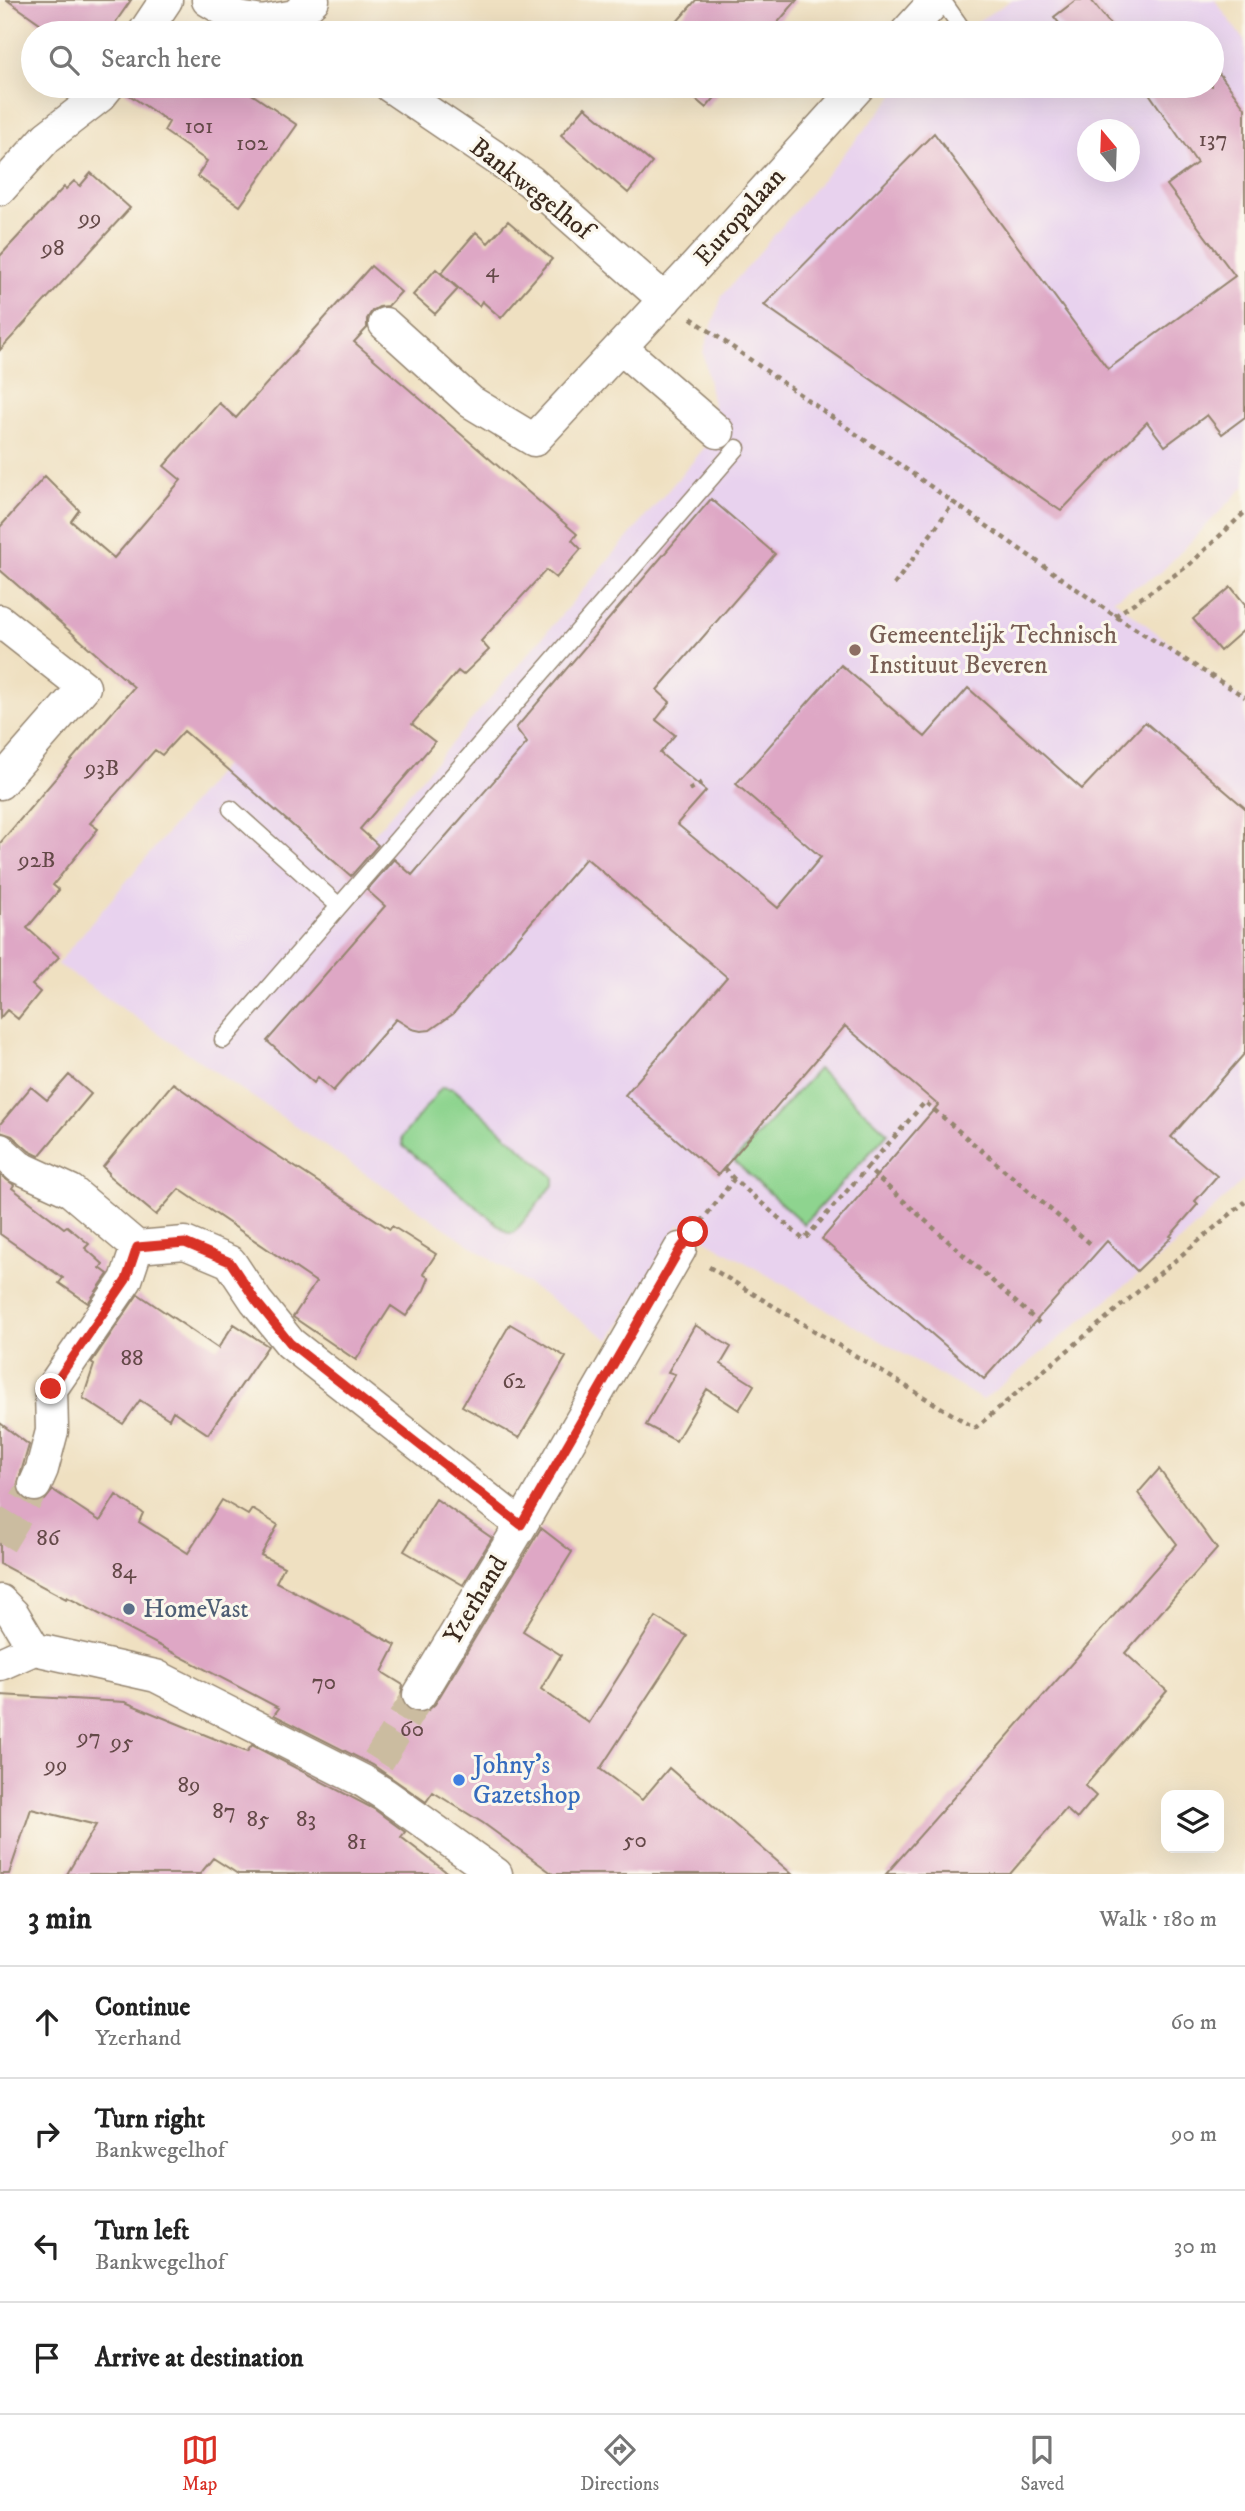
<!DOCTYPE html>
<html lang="en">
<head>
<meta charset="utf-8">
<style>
  :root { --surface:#fff; --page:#f6f6f6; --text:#222; --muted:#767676; --line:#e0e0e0; --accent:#d93025 }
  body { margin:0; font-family:"IM FELL DW Pica",serif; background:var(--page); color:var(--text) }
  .controls { position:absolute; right:21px; bottom:21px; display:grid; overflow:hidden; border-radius:14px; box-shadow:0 7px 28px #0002 }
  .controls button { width:63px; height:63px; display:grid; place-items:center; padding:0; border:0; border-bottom:2px solid var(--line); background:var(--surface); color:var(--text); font:35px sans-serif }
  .compass { position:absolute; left:1077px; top:119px; width:63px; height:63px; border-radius:50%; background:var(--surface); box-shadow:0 7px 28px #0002; rotate:341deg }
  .stop { position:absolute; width:21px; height:21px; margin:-16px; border:5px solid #d93025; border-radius:50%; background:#fff }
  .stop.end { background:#d93025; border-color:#fff; box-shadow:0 2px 7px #0008 }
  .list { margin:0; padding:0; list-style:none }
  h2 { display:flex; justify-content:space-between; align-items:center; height:91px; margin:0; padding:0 28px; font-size:30px }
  h2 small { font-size:23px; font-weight:400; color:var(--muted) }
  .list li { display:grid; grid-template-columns:46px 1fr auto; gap:21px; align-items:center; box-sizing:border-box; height:112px; padding:0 28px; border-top:2px solid var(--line) }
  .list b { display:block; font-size:26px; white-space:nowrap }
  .list p { margin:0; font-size:23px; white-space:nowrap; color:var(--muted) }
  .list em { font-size:23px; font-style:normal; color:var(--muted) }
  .icon { flex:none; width:38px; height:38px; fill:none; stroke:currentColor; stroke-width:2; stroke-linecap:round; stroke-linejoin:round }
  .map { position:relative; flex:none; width:1245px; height:1874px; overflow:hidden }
  .search { position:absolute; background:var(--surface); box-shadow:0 7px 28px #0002; left:21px; right:21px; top:21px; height:77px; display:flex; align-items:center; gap:18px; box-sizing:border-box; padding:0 24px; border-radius:38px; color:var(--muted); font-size:26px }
  .sheet { height:539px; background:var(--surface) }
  nav { display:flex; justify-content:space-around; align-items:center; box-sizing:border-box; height:98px; border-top:2px solid var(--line); background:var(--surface); font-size:19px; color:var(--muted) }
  nav a { display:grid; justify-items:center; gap:4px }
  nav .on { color:var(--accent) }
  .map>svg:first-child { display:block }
  .built { fill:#e8d2ee; fill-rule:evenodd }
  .green { fill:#8ed48f; stroke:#647f56; stroke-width:2 }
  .building { fill:#dea7c5 }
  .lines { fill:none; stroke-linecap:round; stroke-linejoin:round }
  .minor-tunnel { stroke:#cbbca0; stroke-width:32; stroke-dasharray:32 16; stroke-linecap:butt }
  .service-casing { stroke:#958570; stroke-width:19 }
  .minor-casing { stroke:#958570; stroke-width:35 }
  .path { stroke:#958570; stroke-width:4.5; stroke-dasharray:5 5; stroke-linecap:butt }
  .service { stroke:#fff; stroke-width:16 }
  .minor { stroke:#fff; stroke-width:32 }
  .route { stroke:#d93025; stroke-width:9 }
  .education-dot { fill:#8d6e63; stroke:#fbf7ec; stroke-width:2.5 }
  .service-dot { fill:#5c6f8a; stroke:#fbf7ec; stroke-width:2.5 }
  .shop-dot { fill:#3f7fe0; stroke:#fbf7ec; stroke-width:2.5 }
  .labels { text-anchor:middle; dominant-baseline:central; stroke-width:6; stroke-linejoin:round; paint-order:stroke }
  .number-label { font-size:23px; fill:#644948 }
  .street-label { font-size:26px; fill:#3b2a1e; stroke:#fbf7ec }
  .education-label { font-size:26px; fill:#785e54; stroke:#fbf7ec; text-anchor:start }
  .service-label { font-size:26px; fill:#4e5e75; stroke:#fbf7ec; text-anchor:start }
  .shop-label { font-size:26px; fill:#366cbe; stroke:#fbf7ec; text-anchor:start }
</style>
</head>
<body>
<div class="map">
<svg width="1245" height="1874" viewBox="0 0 1245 1874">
  <rect width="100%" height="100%" fill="#fbf7ec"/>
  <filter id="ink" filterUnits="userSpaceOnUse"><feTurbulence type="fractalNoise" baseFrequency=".0143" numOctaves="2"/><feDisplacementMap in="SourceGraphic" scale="14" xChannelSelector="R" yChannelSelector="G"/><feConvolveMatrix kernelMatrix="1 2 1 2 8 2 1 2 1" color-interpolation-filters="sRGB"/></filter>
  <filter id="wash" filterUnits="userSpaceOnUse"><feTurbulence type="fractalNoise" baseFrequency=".00686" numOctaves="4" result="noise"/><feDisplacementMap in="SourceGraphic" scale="28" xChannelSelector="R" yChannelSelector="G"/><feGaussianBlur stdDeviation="1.57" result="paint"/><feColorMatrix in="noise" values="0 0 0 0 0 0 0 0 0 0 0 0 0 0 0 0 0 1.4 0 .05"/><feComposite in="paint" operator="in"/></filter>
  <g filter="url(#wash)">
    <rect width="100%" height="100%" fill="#efe0c1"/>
    <path class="built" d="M1012 0H1215L1245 42V486L1159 574 1113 599 1245 701V1179L1180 1241 983 1400 679 1224 610 1340 57 964 224 765 343 870 718 432 703 352 722 296 902 86H1212V33H958ZM1088 130H1130V172H1088Z"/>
    <path class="green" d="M818 1069 888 1133 804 1224 734 1161Z
      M442 1087 454 1089 554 1177V1184L514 1233H508L403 1146 402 1137Z"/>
    <g id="blocks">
      <path class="building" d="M7 0H131L108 33H54Z
        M696 0H797L769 33H667Z
        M1076 0H1091L1117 33H1067L1054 17Z
        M1219 73 1245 108V417L1222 434 1207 415 1165 446 1147 422 1061 511 764 305 934 133 1108 369 1235 276 1167 185 1197 163 1144 86H1212V79Z
        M126 86H240L297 125 240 206 197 176 207 161 164 131 169 122 125 92Z
        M680 86H725L706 108Z
        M585 107 652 163 628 193 561 135Z
        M91 173 130 208 0 350V256L64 187 66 189 74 181 80 186Z
        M508 221 552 259 501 318 482 301 479 306 441 273 476 232 488 243Z
        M371 266 401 292 388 306 379 307 372 311 367 319V328L354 342 577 534 572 540 581 549 556 578 546 570 481 641 489 650 463 675 458 671 412 724 435 742 360 829 378 845 351 876 184 731 162 755 155 750 90 823 98 829 53 885 59 890 27 928 59 957 32 985 40 992 18 1019 7 1010 0 1018V843L134 687 0 570V527L45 476 79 510 71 521 114 558 181 480 164 466 219 403 236 418Z
        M436 269 458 289 435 314 413 295Z
        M711 499 775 554 657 690 670 702 656 720 675 735 660 753 706 791 677 824 778 908 821 857 736 784 841 665 925 737 968 688 1082 789 1145 722 1245 808V1053L1171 1137 1217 1176 1195 1201 1198 1204 1170 1236 1172 1237 1137 1271 1107 1241 984 1379 822 1239 938 1105 845 1026 718 1175 625 1095 727 977 586 858 453 1014 430 1030 421 1031 412 1029 396 1019 333 1091 318 1077 314 1083 267 1041 385 906 367 890 394 859 412 875 527 743 516 728Z
        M1231 587 1245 604V629L1220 651 1193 619Z
        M69 1075 91 1094 39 1156 29 1151 12 1136 0 1132V1124L31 1087 47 1100Z
        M173 1083 237 1129 390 1229 392 1226 436 1254 423 1274 429 1278 424 1290 406 1316 391 1306 356 1360 293 1317 316 1282 179 1189 156 1215 108 1175 109 1173 103 1167Z
        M0 1175 14 1185 12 1188 64 1228 67 1226 89 1244 85 1248 103 1264 100 1268 108 1274 88 1303 59 1283 63 1278 0 1234Z
        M138 1294 218 1348 234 1324 268 1346 208 1434 173 1411 169 1419 140 1400 123 1424 83 1398 94 1365 91 1363Z
        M510 1324 566 1357 519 1438 462 1406Z
        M695 1325 731 1347 721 1364 754 1385 739 1410 707 1389 676 1441 646 1425 675 1374 668 1372Z
        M0 1423 29 1445 17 1486 20 1495 28 1502 36 1503 45 1500 53 1490 100 1521 116 1495 143 1513 139 1522 188 1553 222 1500 248 1515 252 1509 278 1525 261 1555 284 1567 276 1582 396 1645 382 1672 403 1685 401 1694 403 1703 409 1710 418 1713 427 1711 435 1704 541 1528 572 1552 523 1631 561 1655 541 1689 589 1723 656 1617 687 1636 600 1769 642 1800 669 1768 792 1874H553L483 1823 433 1792 426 1802 373 1765 274 1715 279 1708 67 1597 66 1599 0 1564Z
        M1159 1469 1217 1549 1125 1653 1167 1691 1085 1786 1096 1796 1077 1819 1066 1809 1010 1874H886L1177 1544 1138 1493Z
        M436 1499 492 1538 463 1585 404 1551Z
        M0 1695 125 1702 247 1752 252 1745 374 1809 405 1832 401 1837 449 1874H238L213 1858 200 1874H67L96 1825 31 1809 9 1874H0Z"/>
    </g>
  </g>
  <g filter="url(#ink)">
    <use href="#blocks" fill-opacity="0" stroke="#958570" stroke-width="2"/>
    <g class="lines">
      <path class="minor-tunnel" d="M0 1543 35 1485
        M378 1761 419 1695"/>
      <defs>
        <path id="service" d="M942 0 965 33
          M231 809 339 906
          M223 1040 737 448"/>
        <path id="minor" d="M208 0 238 18 262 22 295 16 313 0
          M144 33 166 0
          M906 33 936 0
          M390 86 530 181 665 300
          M0 189 47 137 100 96 108 86
          M385 324 471 402 534 440 697 265 859 86
          M621 348 718 432
          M0 621 84 687 0 783
          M0 1150 19 1167 71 1191 137 1247 185 1243 230 1262 256 1301 290 1343 521 1525
          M35 1485 42 1469 52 1431 51 1389 126 1280 137 1247
          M0 1601 13 1614 34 1649
          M0 1664 34 1649 156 1676 363 1781 384 1794 496 1874
          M419 1695 521 1525 680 1249"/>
      </defs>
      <use href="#service" class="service-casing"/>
      <use href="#minor" class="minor-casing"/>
      <path class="path" d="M691 318 1115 616 1245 697
        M894 585 954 502
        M1115 616 1189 565 1245 512
        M689 790 703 782
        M724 1168 734 1179
        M867 1168 925 1102 1093 1246
        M701 1222 734 1179 804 1240 867 1168 1039 1323
        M709 1267 975 1428 1245 1202"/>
      <use href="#service" class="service"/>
      <use href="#minor" class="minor"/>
    </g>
  </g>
  <g class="lines" filter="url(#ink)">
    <path class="route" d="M51 1389 126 1280 137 1247 185 1243 230 1262 256 1301 290 1343 521 1525 680 1249 693 1232"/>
  </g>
  <circle class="education-dot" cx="855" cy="650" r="7"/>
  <circle class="service-dot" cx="129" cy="1609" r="7"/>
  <circle class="shop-dot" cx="459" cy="1780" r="7"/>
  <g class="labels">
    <g class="number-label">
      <text x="199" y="126">101</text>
      <text x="1213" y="139">137</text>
      <text x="252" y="143">102</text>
      <text x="90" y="218">99</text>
      <text x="53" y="248">98</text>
      <text x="492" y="270">4</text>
      <text x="102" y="768">93B</text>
      <text x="37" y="860">92B</text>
      <text x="132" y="1358">88</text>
      <text x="514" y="1381">62</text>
      <text x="48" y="1538">86</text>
      <text x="124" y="1571">84</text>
      <text x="324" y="1682">70</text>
      <text x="412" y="1729">60</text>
      <text x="89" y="1737">97</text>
      <text x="122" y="1742">95</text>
      <text x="56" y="1765">99</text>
      <text x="189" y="1785">89</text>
      <text x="224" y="1811">87</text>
      <text x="258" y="1819">85</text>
      <text x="306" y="1819">83</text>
      <text x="635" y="1840">50</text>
      <text x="357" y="1842">81</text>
    </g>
    <g class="street-label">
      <text transform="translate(531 189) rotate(38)">Bankwegelhof</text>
      <text transform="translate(740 217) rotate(-48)">Europalaan</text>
      <text transform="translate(476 1600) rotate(-59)">Yzerhand</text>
    </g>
    <g class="education-label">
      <text x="869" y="635">Gemeentelijk Technisch<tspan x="869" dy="30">Instituut Beveren</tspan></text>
    </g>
    <g class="service-label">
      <text x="143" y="1609">HomeVast</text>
    </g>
    <g class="shop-label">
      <text x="473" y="1765">Johny's<tspan x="473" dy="30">Gazetshop</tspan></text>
    </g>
  </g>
</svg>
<div class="controls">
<button><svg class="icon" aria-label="layers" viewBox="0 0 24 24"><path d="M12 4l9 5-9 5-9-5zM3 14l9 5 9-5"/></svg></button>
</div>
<svg class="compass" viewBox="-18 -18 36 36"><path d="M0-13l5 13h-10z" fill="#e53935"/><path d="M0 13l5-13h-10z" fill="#767676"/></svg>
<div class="stop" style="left:693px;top:1232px"></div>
<div class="stop end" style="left:51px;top:1389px"></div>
<div class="search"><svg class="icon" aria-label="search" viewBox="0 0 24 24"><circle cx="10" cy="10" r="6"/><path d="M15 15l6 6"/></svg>Search here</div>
</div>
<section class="sheet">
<h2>3 min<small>Walk · 180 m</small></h2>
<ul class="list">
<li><svg class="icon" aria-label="ahead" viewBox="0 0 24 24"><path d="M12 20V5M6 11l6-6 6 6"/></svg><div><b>Continue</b><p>Yzerhand</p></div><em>60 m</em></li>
<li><svg class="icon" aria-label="right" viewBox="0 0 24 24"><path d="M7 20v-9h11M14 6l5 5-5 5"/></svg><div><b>Turn right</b><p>Bankwegelhof</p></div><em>90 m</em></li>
<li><svg class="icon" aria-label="left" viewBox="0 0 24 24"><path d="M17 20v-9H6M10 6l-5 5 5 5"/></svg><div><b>Turn left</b><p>Bankwegelhof</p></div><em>30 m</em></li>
<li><svg class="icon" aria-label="arrive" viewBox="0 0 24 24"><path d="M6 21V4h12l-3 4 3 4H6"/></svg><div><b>Arrive at destination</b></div></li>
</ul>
</section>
<nav>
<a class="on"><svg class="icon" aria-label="map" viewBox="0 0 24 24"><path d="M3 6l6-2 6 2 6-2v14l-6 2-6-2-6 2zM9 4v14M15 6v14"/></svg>Map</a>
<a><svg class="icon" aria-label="directions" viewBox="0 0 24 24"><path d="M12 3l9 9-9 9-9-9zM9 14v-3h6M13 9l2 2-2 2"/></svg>Directions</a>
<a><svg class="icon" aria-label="saved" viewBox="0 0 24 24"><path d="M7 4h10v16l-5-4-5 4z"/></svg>Saved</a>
</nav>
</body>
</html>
